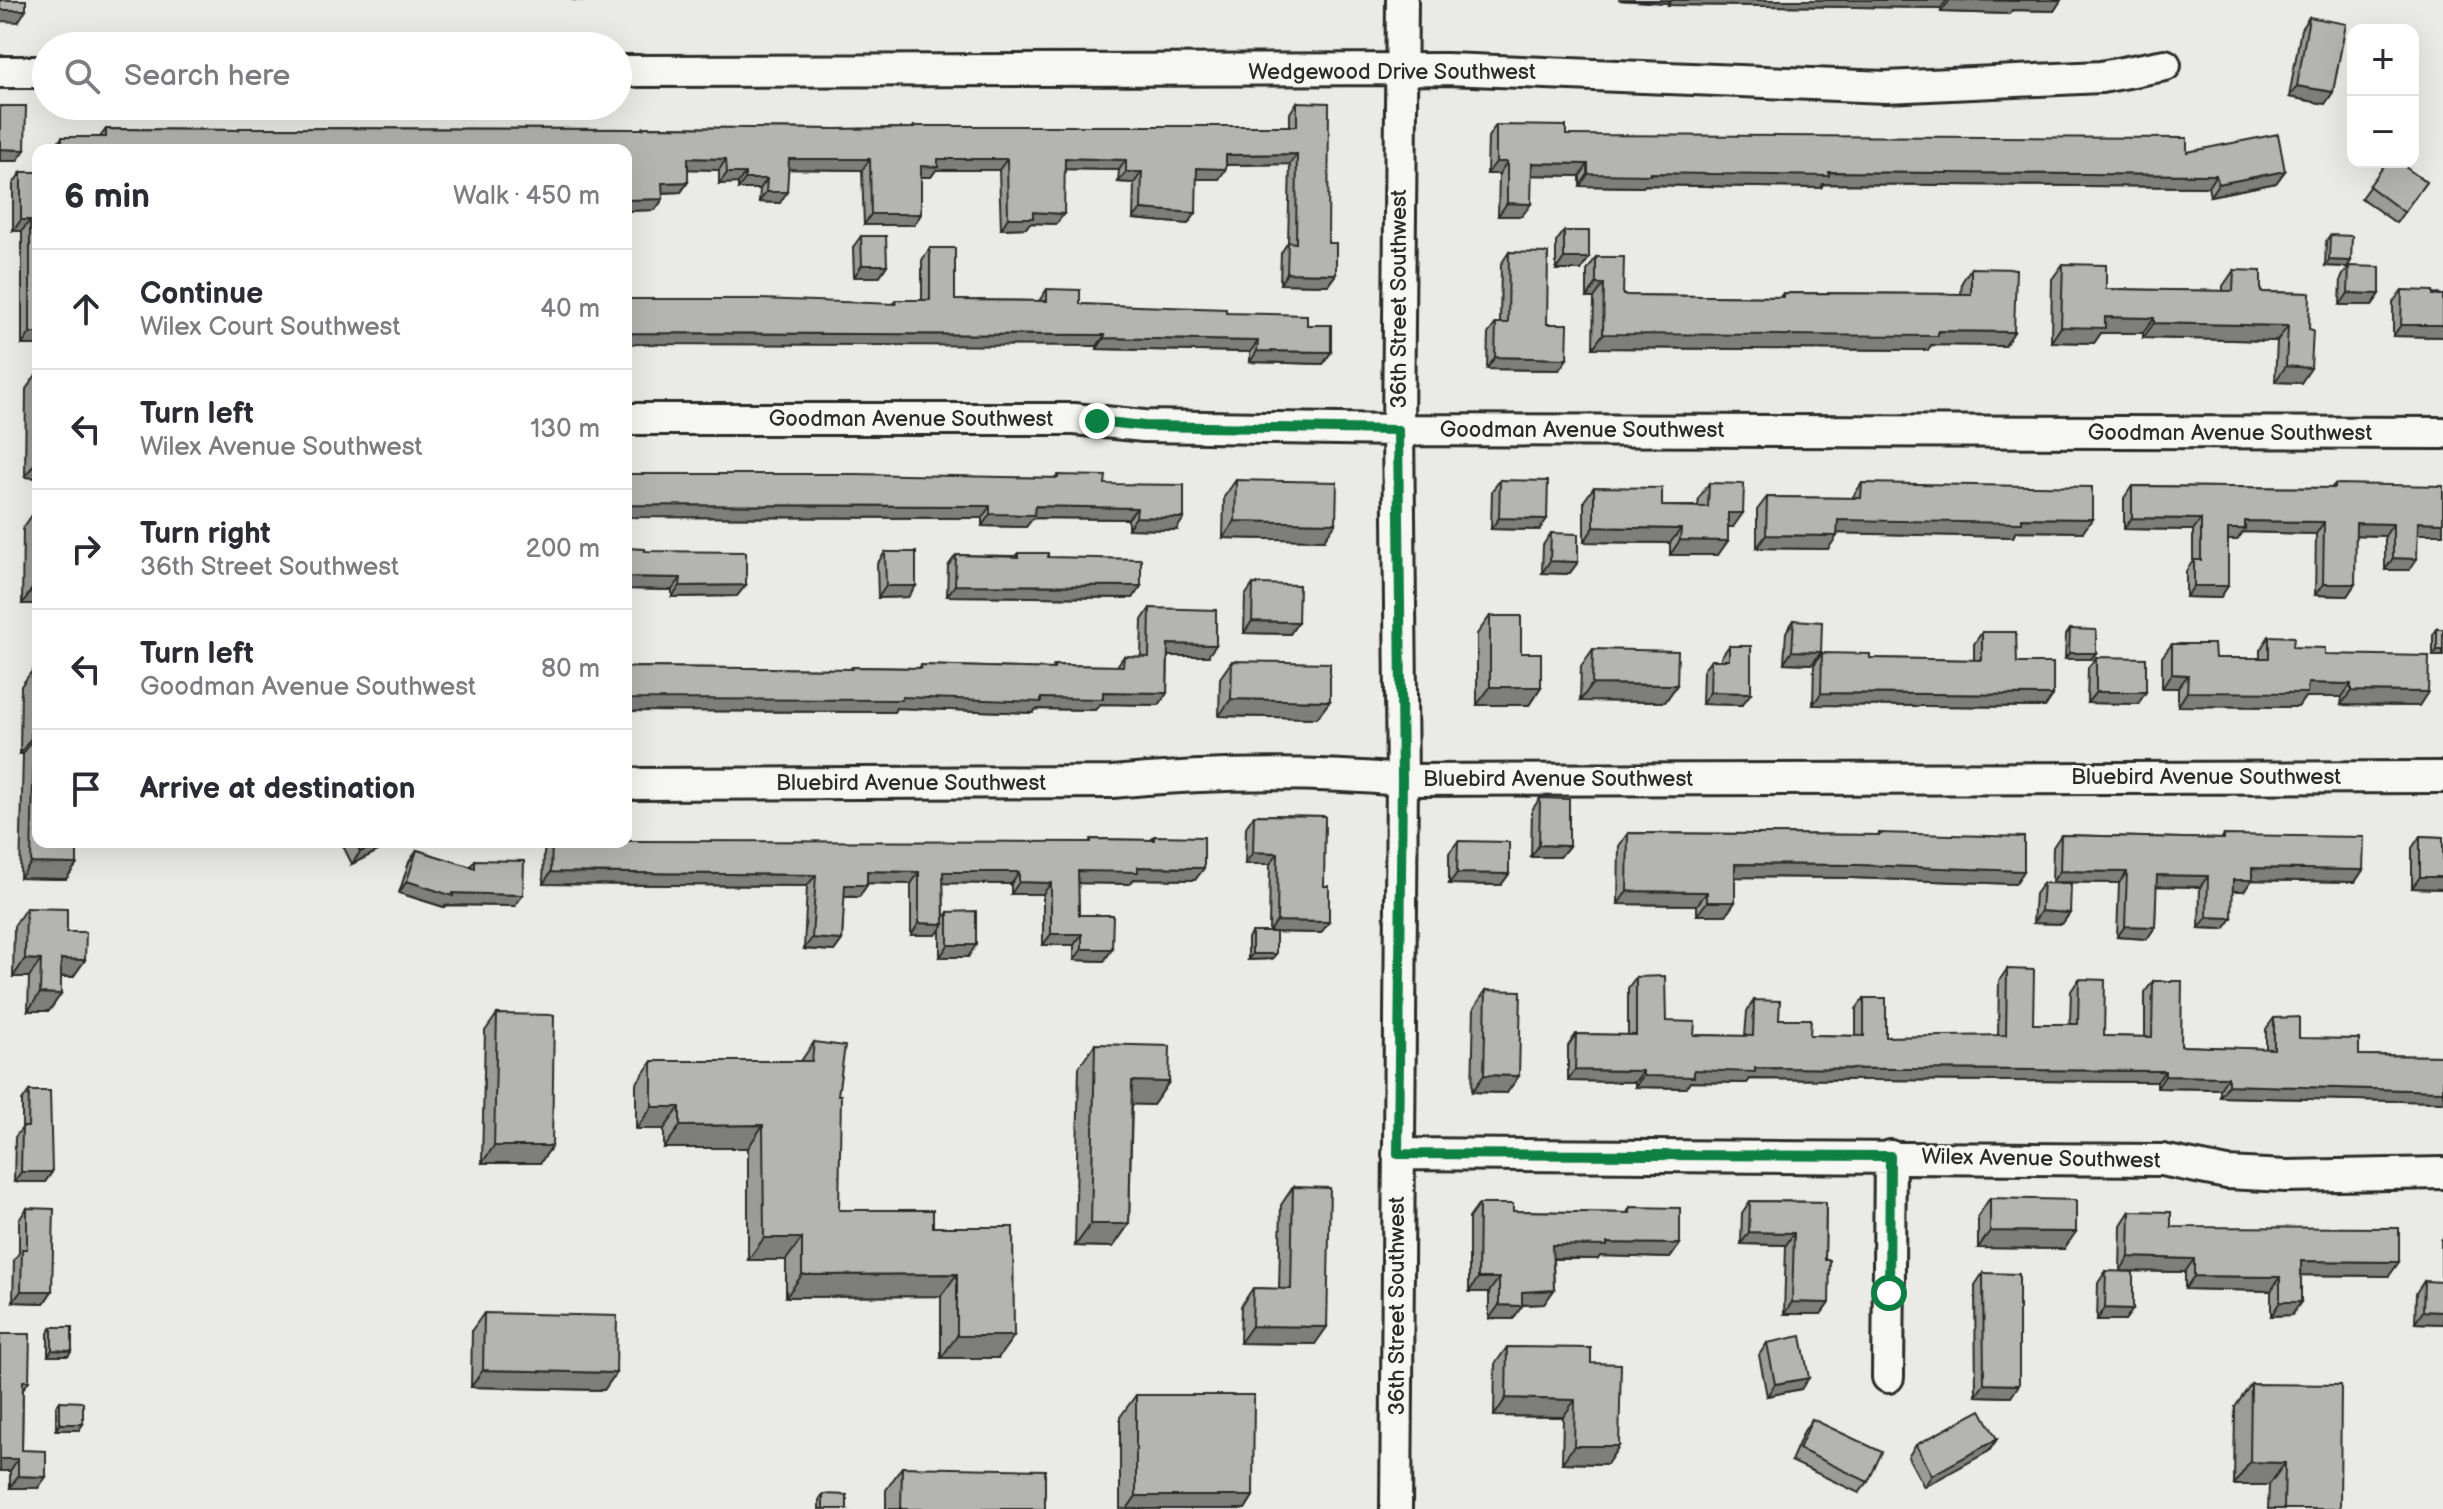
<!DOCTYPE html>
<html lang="en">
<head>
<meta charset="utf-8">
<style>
  :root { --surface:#fff; --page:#f2f2f3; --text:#2b2b33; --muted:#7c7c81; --line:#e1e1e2 }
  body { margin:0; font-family:"Balsamiq Sans",sans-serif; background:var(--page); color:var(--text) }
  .controls { position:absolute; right:24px; top:24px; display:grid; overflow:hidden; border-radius:16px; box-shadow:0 8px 32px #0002 }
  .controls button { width:72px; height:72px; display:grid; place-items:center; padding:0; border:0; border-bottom:2px solid var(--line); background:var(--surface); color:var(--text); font:40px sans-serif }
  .stop { position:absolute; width:24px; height:24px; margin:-18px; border:6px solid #0b8043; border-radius:50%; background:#fff }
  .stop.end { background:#0b8043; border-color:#fff; box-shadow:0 2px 8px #0008 }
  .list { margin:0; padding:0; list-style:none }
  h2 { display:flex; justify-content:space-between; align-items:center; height:104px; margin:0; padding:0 32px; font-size:34px }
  h2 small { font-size:26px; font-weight:400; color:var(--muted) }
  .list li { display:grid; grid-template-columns:52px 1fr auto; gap:24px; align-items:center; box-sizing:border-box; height:120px; padding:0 32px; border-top:2px solid var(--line) }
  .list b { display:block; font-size:30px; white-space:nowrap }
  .list p { margin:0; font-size:26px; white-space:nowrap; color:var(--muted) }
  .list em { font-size:26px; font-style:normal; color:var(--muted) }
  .icon { flex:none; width:44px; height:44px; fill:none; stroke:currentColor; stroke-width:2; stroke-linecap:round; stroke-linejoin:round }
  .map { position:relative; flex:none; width:2443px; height:1509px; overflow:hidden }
  .search { position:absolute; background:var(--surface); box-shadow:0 8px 32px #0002; left:32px; top:32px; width:600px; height:88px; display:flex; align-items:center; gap:20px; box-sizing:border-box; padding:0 28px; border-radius:44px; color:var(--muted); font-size:30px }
  .panel { position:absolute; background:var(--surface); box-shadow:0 8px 32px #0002; left:32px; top:144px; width:600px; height:704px; border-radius:16px }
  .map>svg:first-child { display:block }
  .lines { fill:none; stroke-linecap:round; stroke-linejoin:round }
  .street-casing { stroke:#2b2b2b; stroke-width:36 }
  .street { stroke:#f6f6f2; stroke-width:30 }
  .wall { fill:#9b9b98; stroke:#2b2b2b; stroke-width:2 }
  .shaded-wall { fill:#7e7e7c; stroke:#2b2b2b; stroke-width:2 }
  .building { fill:#b4b4b1; stroke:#2b2b2b; stroke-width:2 }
  .route { stroke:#0b8043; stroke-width:10 }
  .labels { text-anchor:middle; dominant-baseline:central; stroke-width:6; stroke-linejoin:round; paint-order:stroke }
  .street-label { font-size:22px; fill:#2b2b2b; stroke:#f6f6f2 }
</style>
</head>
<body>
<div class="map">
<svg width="2443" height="1509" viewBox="0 0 2443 1509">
  <rect width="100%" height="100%" fill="#eaeae6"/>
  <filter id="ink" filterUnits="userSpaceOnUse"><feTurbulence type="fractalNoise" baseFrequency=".0125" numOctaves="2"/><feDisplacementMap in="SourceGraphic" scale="16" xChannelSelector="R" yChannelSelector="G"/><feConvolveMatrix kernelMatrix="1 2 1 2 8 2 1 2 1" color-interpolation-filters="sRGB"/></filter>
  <g filter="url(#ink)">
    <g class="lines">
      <defs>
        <path id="street" d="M618 71 1447 69 1886 87 2101 77 2165 65
          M0 72H46
          M626 419H1074L1144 426 1398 430 2443 433
          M626 784 1112 782C1208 773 1305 771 1402 780L2443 777
          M1398 1154 2162 1160 2227 1173 2286 1176 2443 1173
          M1888 1377 1890 1156
          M1396 1509 1402 780 1398 430 1402 0"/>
      </defs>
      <use href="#street" class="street-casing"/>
      <use href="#street" class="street"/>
    </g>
    <path class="wall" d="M1618 0H2061L2054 11 2012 10 2010 14 1941 12V8L1668 5V3Z
      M2309 17 2333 92 2325 104 2289 97 2301 29Z
      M1297 102 1336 274 1328 285 1280 284 1281 253 1288 242 1290 164 1226 165 1219 179H1196V213L1188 224 1133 219 1134 183 1118 182 1119 170 1065 169 1056 224 1030 223 1026 228 1001 229 999 170H936L931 177H921V214L914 225H864L862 170 788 169 780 203 759 202 760 189H738V183L719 184V170L688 169V182L681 192 663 193V199L655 210 626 211V150H54V148L62 137H100L106 129 238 130 239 128 642 129 644 127 836 129 912 128 914 126H1290V113Z
      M1496 125 1566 135 2187 152 2285 171 2276 183 2210 196 2208 187 1823 184 1821 188 1645 185 1643 187 1580 186V176L1531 175 1522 216H1498L1499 174H1487L1488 137Z
      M2387 162 2426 182 2396 223 2361 198Z
      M21 172H38V345H22V231H13V184Z
      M1564 231 1581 270H1556V242Z
      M2330 235 2351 261 2347 267 2325 266 2326 241Z
      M861 236 887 265 879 277H854L853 247Z
      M930 248 955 300 1039 301 1047 289 1080 304 1226 313 1307 325 1331 352 1323 364 1250 362V352L1097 349V346L894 303 896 300H922V260Z
      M1509 252 1559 370 1487 369 1488 334 1496 323H1500L1501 264Z
      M1596 257 1623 295 1780 297 1783 293 1961 294 1962 282 1971 268 2005 346 1931 345 1928 350 1593 348 1594 298H1587V271Z
      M2063 264 2106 289 2223 291V286L2234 270 2261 292 2310 293 2301 383 2275 382 2277 341 2143 338V333H2101L2094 343 2051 342 2052 279Z
      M2349 266 2380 294 2372 305H2340L2341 278Z
      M2402 290 2443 295V337L2393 336V302Z
      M38 372V478L25 477 26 389Z
      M626 474 1056 478 1058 475 1105 484 1176 530 1128 529V519L1033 518 1026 527 982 526V518L626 517Z
      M1236 480 1324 540 1223 538 1224 497Z
      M1500 480 1539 530 1491 529 1492 491Z
      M1709 483 1733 527H1728L1718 555H1670V543L1584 542V501L1594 487 1662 506H1698L1699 498Z
      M1862 483 2092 519 2083 532 2016 531 2013 537 1837 533 1828 549 1757 548V510L1767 497 1852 498Z
      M2335 484 2443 534H2417L2409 570H2385V536L2355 535V584L2347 596 2315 595 2316 534 2243 532 2237 540H2228V586L2220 598 2186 597V571L2193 561V530L2124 529V498L2132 486 2331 488Z
      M35 511H38V604H22L23 528Z
      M1551 533 1578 562 1569 574 1542 573 1543 545Z
      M626 548 645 551 737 596 672 597V590L626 589Z
      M885 552 908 597 878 598 877 564Z
      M1018 553 1048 557 1141 586 1133 598 947 596 948 566 956 555 1015 556Z
      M1253 584 1298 622 1290 634 1244 633 1245 596Z
      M1150 608 1208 656H1168L1167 693 1159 705 1100 704 1095 710 1036 709 1033 713 896 708 894 712 626 711V667L850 669 852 667 919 668 921 665 1052 669 1054 665 1117 666 1124 656 1141 657 1142 620Z
      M1490 616 1521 653 1541 687 1529 705H1477V634Z
      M1794 620 1821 652 1812 664 1784 663 1786 632Z
      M2070 629 2096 653 2091 659H2065L2066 635Z
      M2437 629 2443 656H2433V635Z
      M1982 632 2053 695 2045 707 1813 705 1814 665 1822 653 1870 658 1974 660V644Z
      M2269 636 2293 647 2325 654 2419 706 2341 705 2342 697H2305L2298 707 2178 706V688H2162V657L2172 644 2215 658H2260V650Z
      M1729 646 1751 693 1742 705 1702 704 1703 671 1711 660H1721V657Z
      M1593 649 1677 685 1665 702 1580 701 1581 666Z
      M2096 657 2138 704 2087 703 2088 668Z
      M1232 661 1330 701 1317 718 1219 716 1220 678Z
      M32 671 77 864 66 879 20 878 23 754H20L21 686Z
      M1540 798 1569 846 1560 857H1531L1532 810Z
      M1254 815 1325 816 1321 933 1276 932 1272 959 1248 960V938L1252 932H1269L1270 864H1245L1246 827Z
      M1628 833 1878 835 1879 833 2024 871 2015 884 1851 878 1735 877V902L1726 915H1697V905L1618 904 1619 846Z
      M2061 835 2221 839 2224 835 2363 870 2355 882 2252 880 2244 891H2232V918L2224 929 2199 928 2200 887 2156 886 2155 927 2147 939 2117 937 2119 883 2052 882 2053 847Z
      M1154 836 1204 868 1195 880 1134 879 1130 884 1078 883 1079 915 1112 949 1104 961 1074 960V945H1043V894H1011V884L943 883 944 918 948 912 968 957H940V929L936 935H911V884L867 883V885L859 897H844L842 940 834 951 804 949 807 886 543 884 544 852 551 842H1089L1091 839 1151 840Z
      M2420 836 2443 837V889L2412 888V848Z
      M1458 841 1509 874 1501 885 1449 884V853Z
      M341 842H393L392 844 352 864Z
      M417 850 470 867 475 860 515 906 446 905 444 907 399 893 409 862Z
      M2043 883 2070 913 2062 924 2033 923 2035 894Z
      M26 908 67 932 85 960 73 977H61V994L49 1011H28L29 977H13L14 926Z
      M2007 969 2033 1024H2070L2071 991 2079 979 2104 1036 2145 1037V992L2153 981 2181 1046 2266 1049V1029L2274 1018 2299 1038 2359 1055 2443 1056V1102L2220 1097V1089L2157 1088V1082L1750 1079 1747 1083 1690 1082 1686 1088 1635 1087V1082L1568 1081V1046L1576 1034 1628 1035V988L1636 977 1666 1021 1694 1035 1745 1036 1747 1011 1754 1000 1779 1019 1810 1035 1856 1036V1009L1864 998 1886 1037 1998 1036 1999 981Z
      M1486 990 1507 1093 1472 1092 1474 1008Z
      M497 1014 552 1146 540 1163H482L485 1031Z
      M814 1042 838 1095 839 1210 933 1227 998 1358H941V1296L786 1297V1260H748V1148H664V1129H636V1084L652 1061H801Z
      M1095 1044 1169 1082 1153 1105 1132 1104 1129 1224 1113 1247 1075 1246 1079 1067Z
      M29 1091 52 1172 45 1182H14L15 1137 22 1128V1101Z
      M1293 1187 1315 1344 1240 1343 1241 1306 1253 1288 1279 1289 1281 1205Z
      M1990 1198 2064 1249 1978 1248V1216Z
      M1750 1201 1826 1202 1825 1260 1829 1303 1821 1314H1784L1786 1245 1741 1244 1742 1213Z
      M1479 1204 1513 1211 1627 1213 1630 1207 1680 1244 1670 1258 1600 1256 1598 1259H1553L1554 1290 1544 1304 1522 1305 1513 1319H1489V1292H1469V1218Z
      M27 1208 52 1291 44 1303 13 1302 14 1260 19 1253V1220Z
      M2130 1211 2171 1227 2389 1276 2301 1275 2292 1315 2271 1316V1291L2185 1289V1272L2120 1271 2121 1225Z
      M2443 1238V1276H2441V1240Z
      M2106 1271 2133 1309 2125 1320H2097L2098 1283Z
      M1983 1273 2011 1397 1976 1396 1975 1285Z
      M2424 1281 2443 1324 2415 1323 2416 1293Z
      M484 1313 616 1373 604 1390 471 1387 472 1330Z
      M52 1327 68 1356H48V1333Z
      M0 1334 29 1381 23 1389 22 1450 38 1488H10V1471Z
      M1767 1343 1801 1389 1767 1396 1759 1355Z
      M1507 1347 1591 1363 1619 1446 1607 1464 1562 1463 1563 1417 1494 1416 1495 1364Z
      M2251 1384 2340 1509H2268L2269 1485H2234L2235 1407Z
      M1136 1395 1253 1496 1245 1509H1120V1417Z
      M60 1401 79 1430H56V1407Z
      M1812 1419 1868 1482 1859 1493 1791 1461 1804 1431Z
      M1997 1439 1989 1451 1924 1487 1908 1457 1916 1445Z
      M902 1467 1045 1509H886V1490Z
      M823 1494 847 1509H819V1500Z"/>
    <path class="shaded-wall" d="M572 0H607L606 1Z
      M1618 0H1670L1668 3Z
      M1672 0H1947L1941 8 1668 5Z
      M1950 0H2061L2054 11 2012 10 2010 14 1941 12Z
      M0 10H26L18 22 0 21Z
      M2297 86 2333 92 2325 104 2289 97Z
      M0 149 25 150 17 161H0Z
      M1297 154 1290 164 1219 165 1226 155Z
      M688 158 726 159 719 170 681 169Z
      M1065 158 1126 160 1119 170 1058 169Z
      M789 159H870L862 170 781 169Z
      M938 159H1007L999 170H936L931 177H913L921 166Z
      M1496 162H1507L1499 174H1487Z
      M1532 163 1588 164 1580 176 1523 175Z
      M1197 168 1226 169 1219 179H1189Z
      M2285 171 2276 183 2210 196 2218 184Z
      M1126 172H1142L1134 183 1118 182Z
      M1829 172 2216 175 2208 187 1823 184 1821 188 1645 185 1643 187 1580 186 1588 174Z
      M727 173H745L738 183 719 184Z
      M745 179H767L760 189H738Z
      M688 182 681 192 655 193 662 183Z
      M766 192H787L780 203 759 202Z
      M663 199 655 210 626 211V200Z
      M1507 203 1531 204 1522 216H1498Z
      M1141 209 1196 213 1188 224 1133 219Z
      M1033 212 1064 214 1056 224 1030 223 1026 228 1001 229 1008 218Z
      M871 214H921L914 225H864Z
      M21 220H30L22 231H13Z
      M1564 258H1589L1581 270H1556Z
      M2329 260 2351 261 2347 267 2325 266Z
      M862 265H887L879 277H854Z
      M1287 273 1336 274 1328 285 1280 284Z
      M1596 284H1604L1594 298H1587Z
      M2348 293 2380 294 2372 305H2340Z
      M2105 317 2154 318 2143 333H2101L2094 343 2051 342 2061 327Z
      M2154 323 2288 326 2277 341 2143 338Z
      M2401 325H2443V337L2393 336Z
      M1938 331 2014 332 2005 346 1931 345 1928 350 1593 348 1603 334Z
      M30 333H38V345H22Z
      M626 333 1105 335 1097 346 626 344Z
      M1104 338 1258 341 1250 352 1097 349Z
      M1257 351 1331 352 1323 364 1250 362Z
      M1495 357 1567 359 1559 370 1487 369Z
      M2286 366 2311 368 2301 383 2275 382Z
      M37 460H38V478L25 477Z
      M626 505 990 506 982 518 626 517Z
      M1035 506 1137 508 1128 519 1033 518 1026 527 982 526 990 514Z
      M1728 513H1743L1733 527H1718Z
      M1136 517 1184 518 1176 530 1128 529Z
      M1499 518 1547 519 1539 530 1491 529Z
      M2022 518 2092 519 2083 532 2016 531 2013 537 1828 533 1838 520Z
      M2132 518 2201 519 2193 530 2124 529Z
      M1235 521 1336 523 1324 540 1223 538Z
      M2245 521 2324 522 2316 534 2243 532 2237 540H2220L2228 529Z
      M2418 522 2443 523V534H2410Z
      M2356 523 2393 524 2385 536 2348 535Z
      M1594 527 1681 529 1670 543 1584 542Z
      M1766 535 1837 536 1828 549 1757 548Z
      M1680 540 1728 541 1718 555H1670Z
      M2393 558 2417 559 2409 570H2385Z
      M1550 561 1578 562 1569 574 1542 573Z
      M626 577 681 578 672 590 626 589Z
      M2323 584H2355L2347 596 2315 595Z
      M746 585 737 596 672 597 680 586Z
      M955 585 1141 586 1133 598 947 596Z
      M34 586H38V604H22Z
      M886 586H916L908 597 878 598Z
      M2194 586H2228L2220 598 2186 597Z
      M1252 621 1298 622 1290 634 1244 633Z
      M1168 644 1216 645 1208 656H1160Z
      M2437 650H2443V656H2433Z
      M1792 651 1821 652 1812 664 1784 663Z
      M2069 653H2096L2091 659H2065Z
      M2172 674 2188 675 2178 688H2162Z
      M2308 683 2351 684 2342 697H2305L2298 707 2178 706 2187 692Z
      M1592 684 1677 685 1665 702 1580 701Z
      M1490 687H1541L1529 705H1477Z
      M2351 691 2428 692 2419 706 2341 705Z
      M1103 692 1167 693 1159 705 1100 704 1095 710 1036 709 1033 713 896 708 894 712 626 711V699L902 697 1041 698Z
      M1710 692 1751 693 1742 705 1702 704Z
      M2096 692H2146L2138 704 2087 703Z
      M1821 693 2053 695 2045 707 1813 705Z
      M1231 699 1330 701 1317 718 1219 716Z
      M31 738H34L23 754H20Z
      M381 842H393L392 844 352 864 360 852Z
      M1539 845 1569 846 1560 857H1531Z
      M1253 852 1278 853 1270 864H1245Z
      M31 863 77 864 66 879 20 878Z
      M1735 864 1860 865 2024 871 2015 884 1851 878 1726 877Z
      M1138 867 1204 868 1195 880 1134 879 1130 884 1070 883 1078 871Z
      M2252 868 2363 870 2355 882 2244 880Z
      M867 871 919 872 911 884 859 883Z
      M2060 871 2127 872 2119 883 2052 882Z
      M551 872 816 875 807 886 543 884Z
      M943 872H1019L1011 884 935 883Z
      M1457 873 1509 874 1501 885 1449 884Z
      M2157 875 2208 876 2200 887 2149 886Z
      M2420 877H2443V889L2412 888Z
      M2233 880H2252L2244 891H2225Z
      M407 881 453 893 523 895 515 906 446 905 444 907 399 893Z
      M1019 882 1051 883 1043 894H1011Z
      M845 885H867L859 897 837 896Z
      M1627 891 1707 892 1697 905 1618 904Z
      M1707 902H1735L1726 915H1697Z
      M2041 911 2070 913 2062 924 2033 923Z
      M2207 917 2232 918 2224 929 2199 928Z
      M1277 921 1329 922 1321 933 1269 932Z
      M919 923 944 924 936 935H911Z
      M2125 926 2155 927 2147 939 2117 937Z
      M1051 934H1082L1074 945H1043Z
      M812 938 842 940 834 951 804 949Z
      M948 945H976L968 957H940Z
      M1082 949H1112L1104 961 1074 960Z
      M1252 954H1276L1272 959 1248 960Z
      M25 959 41 960 29 977H13Z
      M61 959 85 960 73 977 49 976Z
      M40 993 61 994 49 1011H28Z
      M1755 1068 2165 1071 2157 1082 1750 1079 1747 1083 1690 1082 1686 1088 1635 1087 1643 1076 1694 1070Z
      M1575 1070 1643 1071 1635 1082 1568 1081Z
      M1484 1075 1519 1076 1507 1093 1472 1092Z
      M2165 1076 2228 1077 2220 1089 2157 1088Z
      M1132 1081 1169 1082 1153 1105 1116 1104Z
      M2228 1085 2443 1091V1102L2220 1097Z
      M652 1107H680L664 1129H636Z
      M763 1125 748 1148H664L680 1126Z
      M494 1146H552L540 1163H482Z
      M21 1172H52L45 1182H14Z
      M1091 1224H1129L1113 1247 1075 1246Z
      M1990 1231 2076 1232 2064 1249 1978 1248Z
      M1749 1232 1794 1233 1786 1245 1741 1244Z
      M764 1238H802L786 1260H748Z
      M1607 1243 1680 1244 1670 1258 1600 1256 1598 1259 1542 1258 1552 1245Z
      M2129 1257 2194 1259 2185 1272 2120 1271Z
      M2301 1261 2399 1262 2389 1276 2291 1275Z
      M957 1274 941 1296 786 1297 802 1275Z
      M2194 1276 2280 1277 2271 1291 2185 1289Z
      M1478 1278H1499L1489 1292H1469Z
      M1554 1290 1544 1304 1513 1305 1522 1292Z
      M21 1291H52L44 1303 13 1302Z
      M1792 1302 1829 1303 1821 1314H1784Z
      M2280 1302H2301L2292 1315 2271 1316Z
      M1499 1305 1522 1306 1513 1319H1489Z
      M2105 1308 2133 1309 2125 1320H2097Z
      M2423 1311 2443 1312V1324L2415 1323Z
      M1252 1326 1327 1327 1315 1344 1240 1343Z
      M957 1336H1014L998 1358H941Z
      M52 1350 72 1351 68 1356H48Z
      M483 1370 616 1373 604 1390 471 1387Z
      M1809 1378 1801 1389 1767 1396 1775 1384Z
      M1984 1384 2019 1385 2011 1397 1976 1396Z
      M1506 1398 1575 1400 1563 1417 1494 1416Z
      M60 1424H83L79 1430H56Z
      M1997 1439 1989 1451 1924 1487 1932 1475Z
      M1574 1446H1619L1607 1464 1562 1463Z
      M0 1459H18L10 1471H0Z
      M2250 1462 2285 1463 2269 1485H2234Z
      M18 1476 46 1477 38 1488H10Z
      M1136 1496H1253L1245 1509H1127Z"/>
    <path class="building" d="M0 0H26V10H0Z
      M1950 0H2018V1Z
      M2309 17 2346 24 2333 92 2297 86Z
      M1297 102 1329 103 1328 243H1336V274L1287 273 1288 242 1296 243 1297 154 1226 155V169L1197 168 1196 213 1141 209 1142 172H1126V160L1065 158 1064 214 1033 212V218H1008L1007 159H938V167L921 166V214H871L870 159H789L787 192H766L767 179H745V173H727L726 159 688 158V182L662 183 663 199 626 200V150H62V137H106V129L239 130V128L643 129 644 127 836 129 914 128V126H1297Z
      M0 106H26L25 150 0 149Z
      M1496 125 1566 126V135L2187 138V152L2278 134 2285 171 2218 184 2216 175 1829 172V176L1651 173V175L1588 174V164L1532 163 1531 204 1507 203V162H1496Z
      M2387 162H2398L2426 182 2404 212 2369 186Z
      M21 172H38V333H30V220H21Z
      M1564 231H1589V258H1564Z
      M2330 235 2352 236 2351 261 2329 260Z
      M861 236H886L887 265H862Z
      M930 248H955V300L1047 301V289L1080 290V304L1226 309V313L1307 315V325H1331V352L1257 351 1258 341 1104 338 1105 335 626 333V299H760L896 304V300H930Z
      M1509 252 1548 253 1547 324H1568L1567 359 1495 357 1496 323H1508Z
      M1596 257H1624L1623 295 1783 297V293L1971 294V268L2016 269 2014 332 1938 331V336L1603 334 1604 284H1596Z
      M2063 264 2106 265V289L2233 291 2234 270 2261 271V292L2310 293 2309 329 2313 330 2311 368 2286 366 2288 326 2154 323V318L2105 317V328L2061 327Z
      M2349 266 2380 267V294L2348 293Z
      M2402 290 2433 291V295H2443V325H2401Z
      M38 391V460H37Z
      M626 474H856L1058 478V475L1106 476 1105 484 1184 485V518L1136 517 1137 508 1035 506 1034 515 990 514V506L626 505Z
      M1236 480 1337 482 1336 523 1235 521Z
      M1500 480 1548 481 1547 519 1499 518Z
      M1709 483 1744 484 1743 513H1728V541L1680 540 1681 529 1594 527V487L1662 488V506L1708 507Z
      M1862 483 2092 487V519L2022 518V523L1838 520 1837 536 1766 535 1767 497 1861 498Z
      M2335 484 2443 486V523L2418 522 2417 559 2393 558V524L2356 523 2355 584H2323L2324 522 2245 521V529H2228V586H2194V560H2201V519L2132 518V486L2335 488Z
      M35 511H38V586H34Z
      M1551 533 1578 534V562L1550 561Z
      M626 548 645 549V551L746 552V585L680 586 681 578 626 577Z
      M885 552H916V586H886Z
      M1018 553H1048V557L1141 559V586L955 585 956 555 1018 557Z
      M1253 584 1299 585 1298 622 1252 621Z
      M1150 608 1216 610V645L1168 644 1167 693 1103 692V699L1041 698V702L902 697V700L626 699V667L852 669V667L921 668V665L1054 669V665L1123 666 1124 656 1149 657Z
      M1490 616H1521V653H1541V687H1490Z
      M1794 620 1822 622 1821 652 1792 651Z
      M2070 629 2096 630V653H2069Z
      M2437 629H2443V650H2437Z
      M1982 632H2016L2017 663H2053V695L1821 693 1822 653 1870 654V658L1982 660Z
      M2269 636 2294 637 2293 647 2325 648V654L2429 656 2428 692 2351 691V684L2308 683 2307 693 2187 692 2188 675 2172 674V644H2214L2215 658H2269Z
      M1729 646H1751V693L1710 692 1711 660H1729Z
      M1593 649 1678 651 1677 685 1592 684Z
      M2096 657 2146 658V692H2096Z
      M1232 661 1330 663V701L1231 699Z
      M32 671H38V842H77V864L31 863 34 738H31Z
      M1540 798 1569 799V846L1539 845Z
      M1254 815 1325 816 1324 886H1329V922L1277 921 1278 853 1253 852Z
      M1628 833 1879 835V833L2024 837V871L1860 865 1735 864V902H1707V892L1627 891Z
      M2061 835 2224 839V835L2364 837 2363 870 2252 868V880H2233L2232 918 2207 917 2208 876 2157 875 2155 927 2125 926 2127 872 2060 871Z
      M1154 836 1204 837V868L1138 867V872L1078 871 1079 915H1113L1112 949H1082V934H1051V883L1019 882V872H943L944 924 919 923V872L867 871V885H845L842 940 812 938 816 875 551 872 552 842 626 841 1091 842V839L1154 840Z
      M2420 836 2443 837V877H2420Z
      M1458 841 1509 842V874L1457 873Z
      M355 842H381L360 852Z
      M417 850 475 868V860L524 861 523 895 453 893V896L407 881Z
      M2043 883 2071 884 2070 913 2041 911Z
      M26 908 67 909V932H86L85 960 61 959V994L40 993 41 960 25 959Z
      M976 911V945H948V912Z
      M1252 932H1276V954H1252Z
      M2007 969 2034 970 2033 1024H2078L2079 979 2105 980 2104 1036 2152 1037 2153 981H2182L2181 1046 2274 1049V1018L2299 1017V1038L2359 1039V1055L2443 1056V1091L2228 1085V1077L2165 1076V1071L1755 1068V1072L1694 1070V1077L1643 1076V1071L1575 1070 1576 1034 1636 1035V977L1665 976 1666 1021 1695 1022 1694 1035 1753 1036 1754 1000 1780 1001 1779 1019H1811L1810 1035 1864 1036V998H1886V1037L2006 1035Z
      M1486 990 1521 991 1519 1076 1484 1075Z
      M497 1014 554 1015 552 1146H494Z
      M814 1042 845 1046 838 1095H841L839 1210H933V1227H1013L1014 1336H957V1274L802 1275V1238H764L763 1125 680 1126V1107H652V1061H812Z
      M1095 1044 1170 1046 1169 1082 1132 1081 1129 1224H1091Z
      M29 1091H50L52 1172H21L22 1127H28Z
      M1293 1187 1330 1188 1327 1327 1252 1326 1253 1288 1291 1289Z
      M1990 1198 2076 1200V1232L1990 1231Z
      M1750 1201 1826 1202 1825 1260H1830L1829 1303 1792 1302 1794 1233 1749 1232Z
      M1479 1204H1513V1211L1630 1213V1207L1680 1208V1244L1607 1243V1246L1552 1245 1554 1290 1522 1292V1306L1499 1305V1278H1478Z
      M27 1208 54 1209 52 1291H21L22 1249H27Z
      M2130 1211 2171 1212V1227L2399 1228V1262L2301 1261V1302H2280V1277L2194 1276V1259L2129 1257Z
      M2106 1271 2133 1272V1309L2105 1308Z
      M1983 1273 2019 1274V1385L1984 1384Z
      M2424 1281 2443 1282V1312L2423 1311Z
      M484 1313 617 1316 616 1373 483 1370Z
      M52 1327H72V1351L52 1350Z
      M0 1334H30L29 1381H23L22 1450 46 1451V1477L18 1476V1459H0Z
      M1801 1336 1809 1378 1775 1384 1767 1343Z
      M1507 1347 1591 1348V1363L1621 1364 1619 1446H1574L1575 1400 1506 1398Z
      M2251 1384 2341 1385 2340 1509H2284L2285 1463 2250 1462Z
      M1136 1395H1254L1253 1496H1136Z
      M60 1401 83 1402V1424H60Z
      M1981 1410 1997 1439 1932 1475 1916 1445Z
      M1812 1419 1882 1452 1868 1482 1799 1449Z
      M902 1467 1045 1470V1509H901Z
      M823 1494 847 1495V1509H823Z"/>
  </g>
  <g class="lines" filter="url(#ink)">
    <path class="route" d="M1097 421 1144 426 1398 430 1402 780 1398 1154 1890 1156 1889 1293"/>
  </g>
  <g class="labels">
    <g class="street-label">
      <text x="1392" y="72">Wedgewood Drive Southwest</text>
      <text transform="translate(1399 299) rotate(-90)">36th Street Southwest</text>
      <text x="911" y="419">Goodman Avenue Southwest</text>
      <text x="1582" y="430">Goodman Avenue Southwest</text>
      <text x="2230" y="433">Goodman Avenue Southwest</text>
      <text x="2206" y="777">Bluebird Avenue Southwest</text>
      <text x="1558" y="779">Bluebird Avenue Southwest</text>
      <text x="911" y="783">Bluebird Avenue Southwest</text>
      <text transform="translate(2041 1159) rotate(1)">Wilex Avenue Southwest</text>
      <text transform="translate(1397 1306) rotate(-90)">36th Street Southwest</text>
    </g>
  </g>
</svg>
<div class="controls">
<button>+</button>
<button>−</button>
</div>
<div class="stop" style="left:1889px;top:1293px"></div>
<div class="stop end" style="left:1097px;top:421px"></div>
<div class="search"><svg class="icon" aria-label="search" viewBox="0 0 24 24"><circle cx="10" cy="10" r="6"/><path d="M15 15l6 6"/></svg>Search here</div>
<section class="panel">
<h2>6 min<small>Walk · 450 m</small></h2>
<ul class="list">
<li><svg class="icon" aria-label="ahead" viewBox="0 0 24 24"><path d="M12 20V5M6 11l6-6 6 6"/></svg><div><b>Continue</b><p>Wilex Court Southwest</p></div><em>40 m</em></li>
<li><svg class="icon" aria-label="left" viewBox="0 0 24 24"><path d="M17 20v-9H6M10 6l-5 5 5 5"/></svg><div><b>Turn left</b><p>Wilex Avenue Southwest</p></div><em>130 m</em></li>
<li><svg class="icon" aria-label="right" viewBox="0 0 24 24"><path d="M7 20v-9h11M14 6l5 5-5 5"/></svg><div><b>Turn right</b><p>36th Street Southwest</p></div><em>200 m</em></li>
<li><svg class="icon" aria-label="left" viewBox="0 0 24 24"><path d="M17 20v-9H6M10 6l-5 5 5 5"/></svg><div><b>Turn left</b><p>Goodman Avenue Southwest</p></div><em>80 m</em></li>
<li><svg class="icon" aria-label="arrive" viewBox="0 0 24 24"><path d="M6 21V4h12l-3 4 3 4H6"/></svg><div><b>Arrive at destination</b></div></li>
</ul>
</section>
</div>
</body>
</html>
